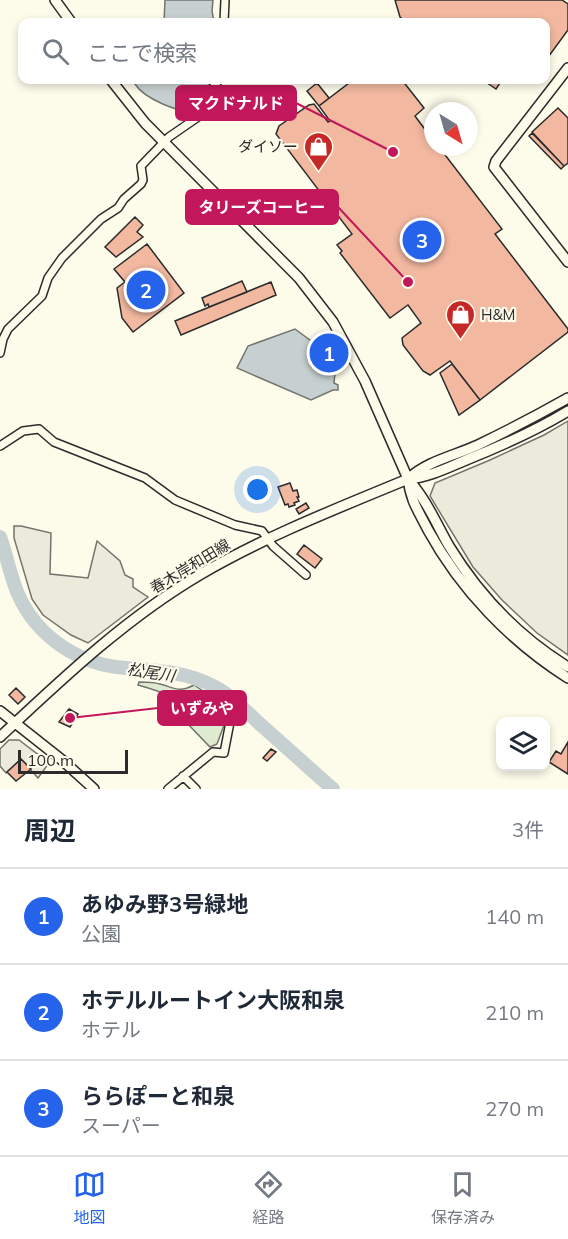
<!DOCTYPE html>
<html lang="ja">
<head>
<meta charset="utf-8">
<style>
  :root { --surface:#fff; --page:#f6f6f7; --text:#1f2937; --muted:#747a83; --line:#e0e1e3; --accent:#2563eb }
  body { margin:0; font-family:Mulish,"Noto Sans JP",sans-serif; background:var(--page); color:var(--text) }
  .controls { position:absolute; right:18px; bottom:18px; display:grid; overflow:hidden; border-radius:12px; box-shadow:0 3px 9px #0003 }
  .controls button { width:54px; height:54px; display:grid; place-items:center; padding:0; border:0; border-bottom:2px solid var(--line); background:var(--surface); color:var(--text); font:30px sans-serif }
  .compass { position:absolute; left:424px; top:102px; width:54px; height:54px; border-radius:50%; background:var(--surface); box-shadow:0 3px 9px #0003; rotate:143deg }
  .scale { position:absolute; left:18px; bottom:15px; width:110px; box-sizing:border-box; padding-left:6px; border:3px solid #2b2b2b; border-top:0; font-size:16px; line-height:21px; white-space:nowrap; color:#2b2b2b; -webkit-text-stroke:4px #fdfbea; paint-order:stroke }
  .you { position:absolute; left:258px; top:490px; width:21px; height:21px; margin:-15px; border:4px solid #fff; border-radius:50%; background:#1a73e8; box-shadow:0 0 0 9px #1a73e833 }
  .badge { display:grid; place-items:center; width:39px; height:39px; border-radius:50%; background:var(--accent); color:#fff; font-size:20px; font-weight:700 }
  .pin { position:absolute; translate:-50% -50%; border:3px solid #fff; box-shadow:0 2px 6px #0006 }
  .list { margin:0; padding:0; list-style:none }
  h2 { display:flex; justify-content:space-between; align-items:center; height:78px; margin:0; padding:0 24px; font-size:26px }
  h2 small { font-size:20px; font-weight:400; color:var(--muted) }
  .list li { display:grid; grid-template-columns:39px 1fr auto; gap:18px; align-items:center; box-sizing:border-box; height:96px; padding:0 24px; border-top:2px solid var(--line) }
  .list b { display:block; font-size:22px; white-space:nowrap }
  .list p { margin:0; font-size:20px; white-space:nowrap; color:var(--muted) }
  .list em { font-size:20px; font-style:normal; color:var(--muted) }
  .icon { flex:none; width:33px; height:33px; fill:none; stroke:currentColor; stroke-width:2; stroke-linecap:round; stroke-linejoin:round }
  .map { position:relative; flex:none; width:568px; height:789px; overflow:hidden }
  .search { position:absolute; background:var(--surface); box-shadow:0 3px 9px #0003; left:18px; right:18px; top:18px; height:66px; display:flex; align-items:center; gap:15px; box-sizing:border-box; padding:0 21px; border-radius:12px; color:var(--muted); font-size:22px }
  .sheet { height:366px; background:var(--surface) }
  nav { display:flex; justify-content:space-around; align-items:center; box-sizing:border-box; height:84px; border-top:2px solid var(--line); background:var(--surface); font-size:16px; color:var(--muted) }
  nav a { display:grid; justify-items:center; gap:3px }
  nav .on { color:var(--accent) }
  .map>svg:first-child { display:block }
  .green { fill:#deebd1; stroke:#74746e; stroke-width:1.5 }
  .parking { fill:#eceadb; stroke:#74746e; stroke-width:1.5 }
  .water { fill:#c7d0d0; stroke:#74746e; stroke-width:1.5 }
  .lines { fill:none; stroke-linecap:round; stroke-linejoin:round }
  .river { stroke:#c7d0d0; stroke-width:14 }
  .building { fill:#f2b8a0; stroke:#2b2b2b; stroke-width:1.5 }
  .street-casing { stroke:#2b2b2b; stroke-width:10 }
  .secondary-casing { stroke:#2b2b2b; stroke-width:12 }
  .street { stroke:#fdfbea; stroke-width:7 }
  .secondary { stroke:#fdfbea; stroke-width:9 }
  .labels { text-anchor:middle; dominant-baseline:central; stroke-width:4.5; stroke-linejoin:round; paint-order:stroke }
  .poi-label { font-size:15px; fill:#2b2b2b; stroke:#fdfbea; text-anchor:end }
  .street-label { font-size:15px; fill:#2b2b2b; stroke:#fdfbea }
  .water-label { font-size:16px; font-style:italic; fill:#2b2b2b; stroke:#fdfbea }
  .leader { fill:none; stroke:#c2185b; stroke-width:2 }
  .callout-dot { fill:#c2185b; stroke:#fdfbea; stroke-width:2 }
  .callout { fill:#c2185b; stroke:#c2185b; stroke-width:2 }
  .callout-label { font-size:16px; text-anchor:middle; font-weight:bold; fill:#fff }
</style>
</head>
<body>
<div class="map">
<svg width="568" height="789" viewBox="0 0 568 789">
  <rect width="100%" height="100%" fill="#fdfbea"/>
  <path class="green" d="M139 682C146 682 153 682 160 684 175 688 179 693 194 685L230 709 217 744 210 747 185 721 193 713C179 697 159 691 138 685Z"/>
  <path class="parking" d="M568 421V655L537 633 502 600 473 567 430 496 435 483 490 460 544 435Z
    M14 526H21L51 533 50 574 88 578 97 541 120 561 125 575 133 579V587L148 597 88 643 71 635 43 615 32 599 14 538Z
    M9 740H19L49 763 38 778 21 759 6 773 0 766V749Z"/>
  <path class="water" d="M165 0H213L212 11 214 22H164Z
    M136 80H212C207 86 200 106 195 109 181 116 143 97 135 84Z
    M295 329 318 346 335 373 334 383 338 385V390H333L311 400 237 368 248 346Z"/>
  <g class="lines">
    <path class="river" d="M0 537C7 556 10 576 18 594 37 637 79 665 126 668 155 670 189 672 215 687 232 696 247 712 261 725 285 746 309 768 333 789"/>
  </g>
  <path class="building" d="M395 0H562L568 4V30L546 60V22H406L400 17Z
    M353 80H402L424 108 415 116 433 140V147H439L502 229 495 234 568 329V332L480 400 450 361 430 375 423 371 403 345 402 338 421 323 408 305 390 318 340 253 342 251 337 245 352 234 276 134 279 126 309 105 314 104 328 122 330 121 319 106Z
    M483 80H502L496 89Z
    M317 83 329 98 319 106 307 91Z
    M558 108 568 118V163L564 166 532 132Z
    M532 133 564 166 561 169 529 136Z
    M135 217 143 225 137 232 143 237 116 257 105 247Z
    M147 244 184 293 133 332 122 318 117 288 125 282 114 269Z
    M242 281 247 292 209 307 208 304 205 306 202 298Z
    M271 282 276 295 181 335 175 321Z
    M452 364 480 400 459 415 440 373Z
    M290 483 293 491 297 490 299 497H297L299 501 294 503 295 505 289 507 288 504 285 505 278 487Z
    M306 503 309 508 299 514 296 509Z
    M304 545 322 559 315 568 297 554Z
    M16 688 25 697 18 704 9 695Z
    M69 709 78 714 70 727 59 722Z
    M568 742V774L549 762 556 751 561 754Z
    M271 749 276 752 267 761 263 758Z
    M21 759 31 769 16 781 7 772Z"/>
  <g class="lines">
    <defs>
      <path id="street" d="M224 22 225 0
        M0 353 3 339 8 329 42 296 48 278 62 258 101 219 118 208 124 199 141 184 143 180 141 166 169 137 198 117 207 95 219 80
        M0 446 23 431 39 429 54 442 145 478 175 500 235 525 262 531 273 546 306 575
        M183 776 196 789
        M168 789 213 752 224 753 231 717 236 712"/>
      <path id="secondary" d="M55 0 71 22
        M568 68 496 161 494 167 568 262
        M111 80 145 123 299 278 333 322 365 381 408 479C426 499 436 523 449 546 479 595 519 637 568 667
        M408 479C411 502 418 510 428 530 461 590 510 641 568 678
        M408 479C427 461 454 456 478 445 509 430 538 415 568 398
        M0 711 62 760 94 789
        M0 737C63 678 126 618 201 574 266 536 338 508 408 479 429 477 447 468 466 460 501 446 535 431 568 411"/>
    </defs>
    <use href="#street" class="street-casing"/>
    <use href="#secondary" class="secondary-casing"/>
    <use href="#street" class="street"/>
    <use href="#secondary" class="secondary"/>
  </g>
  <defs>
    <symbol id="shop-pin" viewBox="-11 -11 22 30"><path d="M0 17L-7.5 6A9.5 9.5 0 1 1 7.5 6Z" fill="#c62828" stroke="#fdfbea"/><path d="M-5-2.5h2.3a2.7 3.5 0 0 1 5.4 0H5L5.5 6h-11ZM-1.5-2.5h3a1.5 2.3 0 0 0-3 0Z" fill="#fff"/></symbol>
  </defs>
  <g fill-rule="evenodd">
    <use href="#shop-pin" x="302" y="130" width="33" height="45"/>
    <use href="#shop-pin" x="444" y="298" width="33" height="45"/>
  </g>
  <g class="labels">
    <g class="poi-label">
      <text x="298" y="146">ダイソー</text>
      <text x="481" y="314" text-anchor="start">H&amp;M</text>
    </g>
    <g class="street-label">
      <text transform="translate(190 566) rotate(-31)">春木岸和田線</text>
    </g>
    <g class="water-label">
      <text transform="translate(151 672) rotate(9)">松尾川</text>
    </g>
  </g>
  <path class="leader" d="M393 152L296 103M408 282L338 207M70 718L158 708"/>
  <g class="callout-dot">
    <circle cx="393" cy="152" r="6"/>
    <circle cx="408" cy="282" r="6"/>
    <circle cx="70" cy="718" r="6"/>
  </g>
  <g class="callout">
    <rect x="176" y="86" width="120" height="34" rx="6"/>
    <rect x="186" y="190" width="152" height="34" rx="6"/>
    <rect x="158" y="691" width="88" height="34" rx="6"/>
  </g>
  <g class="callout-label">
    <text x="236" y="109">マクドナルド</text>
    <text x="262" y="213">タリーズコーヒー</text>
    <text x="202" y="714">いずみや</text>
  </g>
</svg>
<div class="controls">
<button><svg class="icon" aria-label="layers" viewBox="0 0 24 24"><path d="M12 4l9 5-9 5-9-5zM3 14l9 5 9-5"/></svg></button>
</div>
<svg class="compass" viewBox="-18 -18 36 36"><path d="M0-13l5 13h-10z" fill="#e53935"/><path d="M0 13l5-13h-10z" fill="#747a83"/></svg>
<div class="scale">100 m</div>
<div class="you"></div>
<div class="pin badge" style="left:329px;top:353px">1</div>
<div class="pin badge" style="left:146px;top:290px">2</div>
<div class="pin badge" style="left:422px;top:240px">3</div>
<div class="search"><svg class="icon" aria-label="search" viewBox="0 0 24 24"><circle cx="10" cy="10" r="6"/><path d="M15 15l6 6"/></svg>ここで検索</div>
</div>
<section class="sheet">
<h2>周辺<small>3件</small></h2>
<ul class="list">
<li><span class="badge">1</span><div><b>あゆみ野3号緑地</b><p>公園</p></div><em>140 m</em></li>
<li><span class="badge">2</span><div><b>ホテルルートイン大阪和泉</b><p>ホテル</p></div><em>210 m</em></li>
<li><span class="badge">3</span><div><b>ららぽーと和泉</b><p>スーパー</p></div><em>270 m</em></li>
</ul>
</section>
<nav>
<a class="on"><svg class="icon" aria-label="map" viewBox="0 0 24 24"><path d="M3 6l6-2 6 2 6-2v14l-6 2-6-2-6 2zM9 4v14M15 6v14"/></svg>地図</a>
<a><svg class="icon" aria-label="directions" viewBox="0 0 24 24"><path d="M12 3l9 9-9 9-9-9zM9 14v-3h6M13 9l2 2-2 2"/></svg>経路</a>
<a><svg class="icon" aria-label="saved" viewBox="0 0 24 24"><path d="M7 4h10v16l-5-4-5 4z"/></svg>保存済み</a>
</nav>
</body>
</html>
